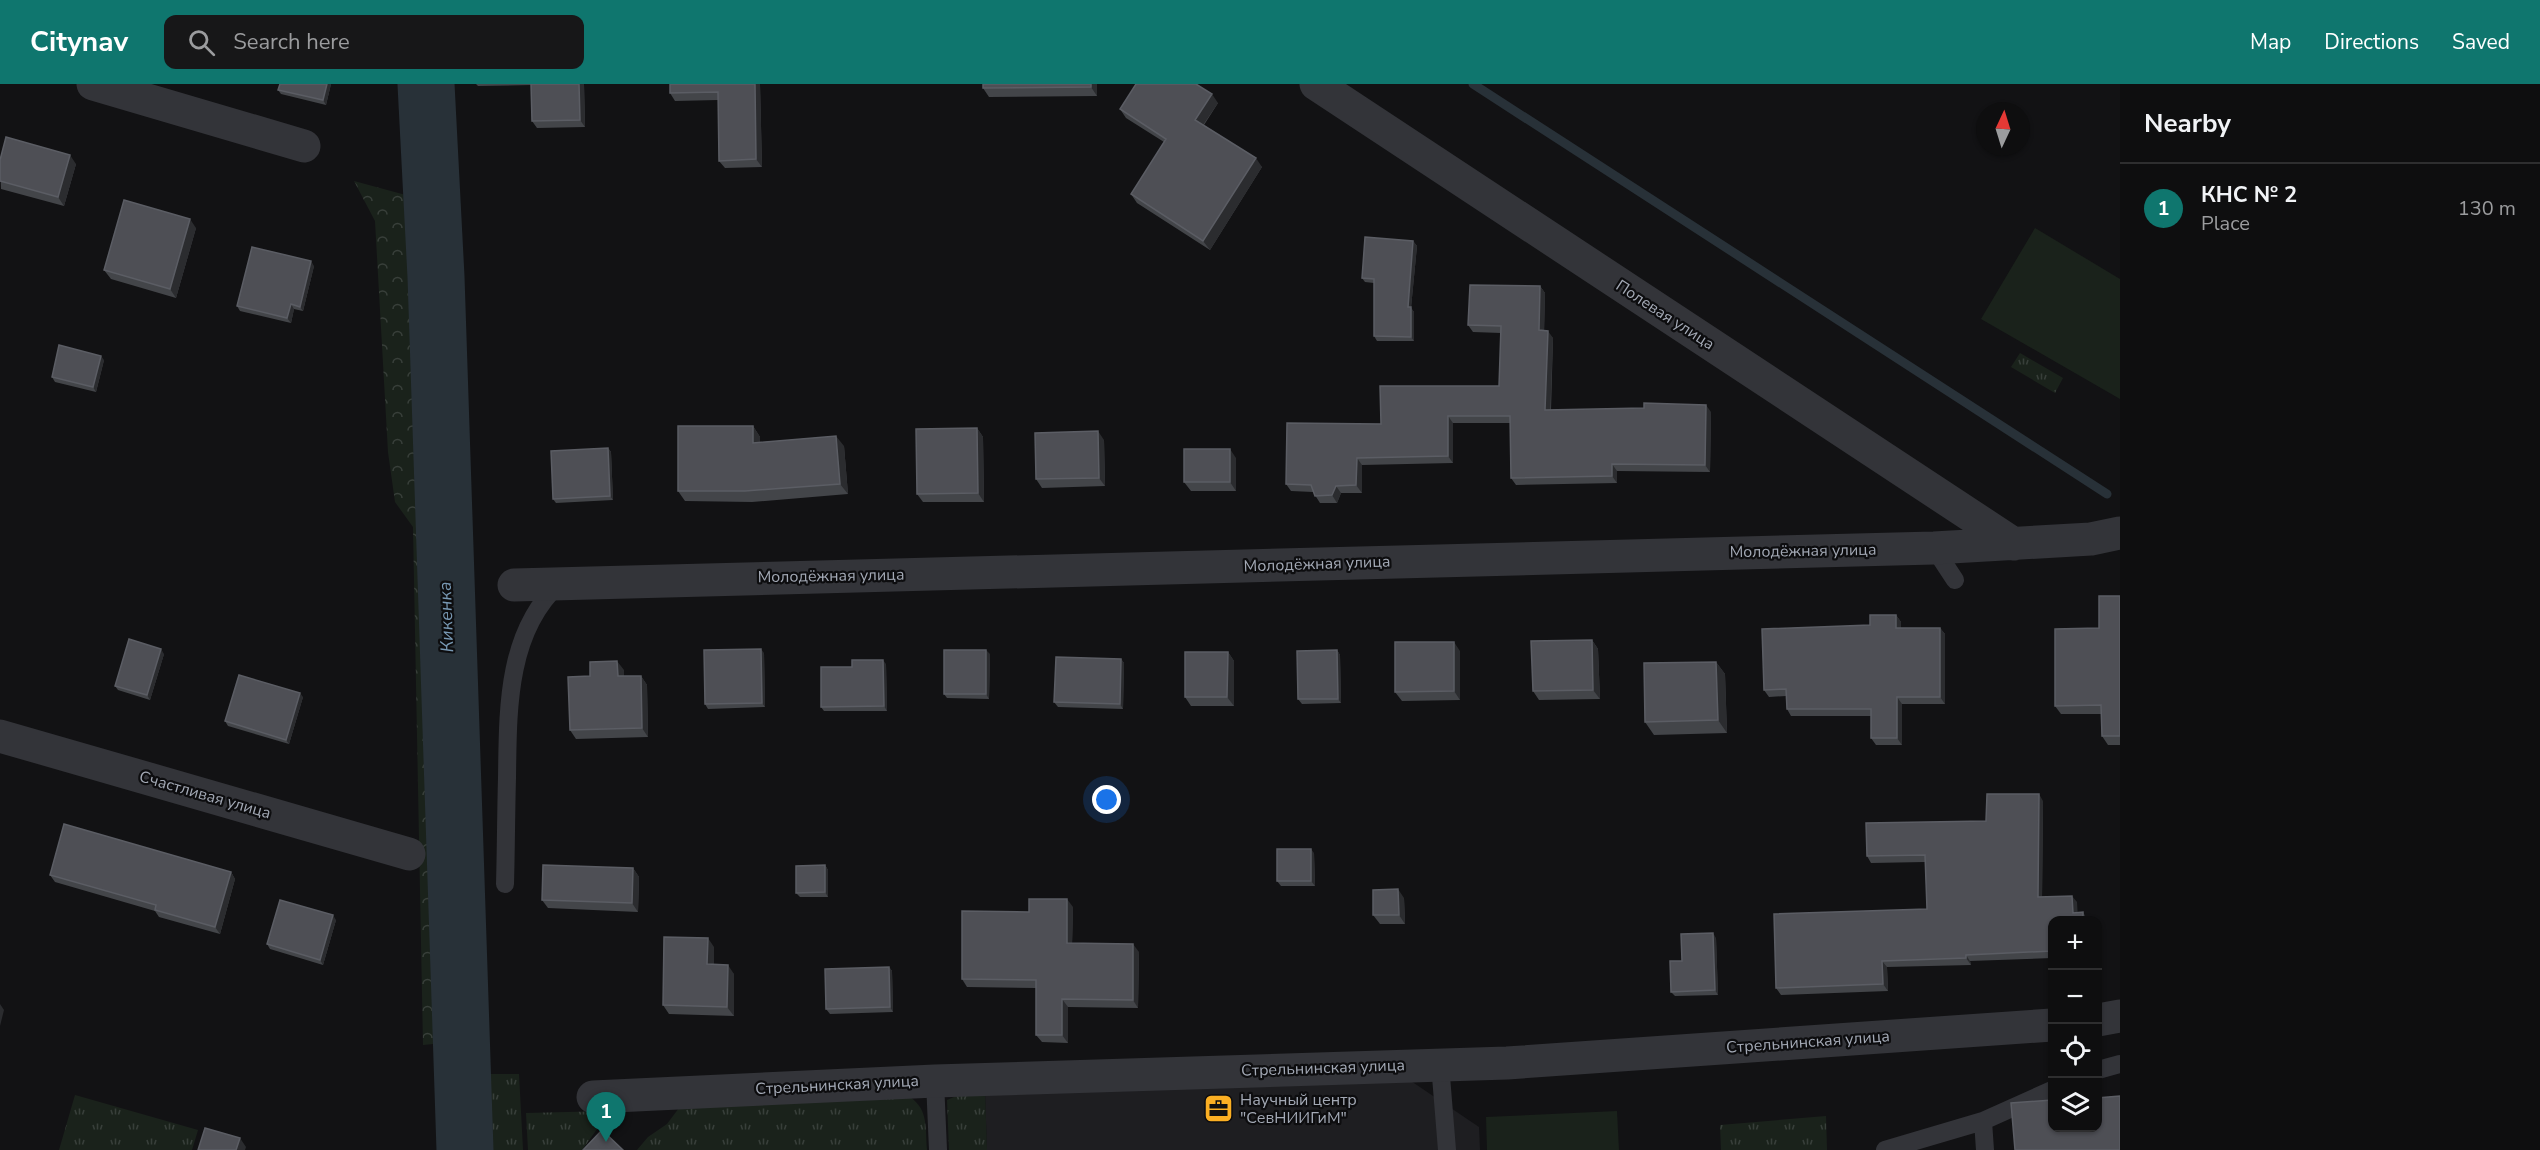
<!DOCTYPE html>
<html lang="en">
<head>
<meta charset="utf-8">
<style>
  :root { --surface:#0e0e0f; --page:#171718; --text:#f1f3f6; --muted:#9b9c9e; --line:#2e2e2f; --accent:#0f766e }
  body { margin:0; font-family:"Nunito Sans",sans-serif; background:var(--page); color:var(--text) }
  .controls { position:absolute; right:18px; bottom:18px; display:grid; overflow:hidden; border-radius:12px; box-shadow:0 2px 4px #0004 }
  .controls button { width:54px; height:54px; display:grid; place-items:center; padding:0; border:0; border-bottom:2px solid var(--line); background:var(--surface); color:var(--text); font:30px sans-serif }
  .compass { position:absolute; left:1976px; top:18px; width:54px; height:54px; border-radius:50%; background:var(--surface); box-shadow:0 2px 4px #0004; rotate:4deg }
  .you { position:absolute; left:1107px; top:716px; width:21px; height:21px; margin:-15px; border:4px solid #fff; border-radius:50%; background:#1a73e8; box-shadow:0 0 0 9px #1a73e833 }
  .badge { display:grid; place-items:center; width:39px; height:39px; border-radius:50%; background:var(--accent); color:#fff; font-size:20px; font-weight:700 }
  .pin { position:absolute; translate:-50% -50px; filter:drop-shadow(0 2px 3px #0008) }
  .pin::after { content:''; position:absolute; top:32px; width:21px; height:18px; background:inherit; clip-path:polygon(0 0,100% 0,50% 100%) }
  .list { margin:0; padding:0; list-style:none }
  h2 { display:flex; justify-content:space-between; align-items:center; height:78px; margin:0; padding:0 24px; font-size:26px }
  h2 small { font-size:20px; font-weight:400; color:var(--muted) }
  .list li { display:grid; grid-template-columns:39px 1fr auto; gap:18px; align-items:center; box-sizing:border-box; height:90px; padding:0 24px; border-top:2px solid var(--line) }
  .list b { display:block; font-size:22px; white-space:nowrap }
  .list p { margin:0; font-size:20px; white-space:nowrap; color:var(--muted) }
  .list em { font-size:20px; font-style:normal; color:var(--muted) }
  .icon { flex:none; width:33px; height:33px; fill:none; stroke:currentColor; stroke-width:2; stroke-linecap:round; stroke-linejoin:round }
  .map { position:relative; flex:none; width:2120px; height:1066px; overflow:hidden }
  header { display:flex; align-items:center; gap:36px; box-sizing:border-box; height:84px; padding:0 30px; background:var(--accent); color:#fff }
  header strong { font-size:28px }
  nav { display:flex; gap:33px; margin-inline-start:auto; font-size:21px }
  .search { width:420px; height:54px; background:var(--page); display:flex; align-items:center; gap:15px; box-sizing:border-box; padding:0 21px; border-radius:12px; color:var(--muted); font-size:22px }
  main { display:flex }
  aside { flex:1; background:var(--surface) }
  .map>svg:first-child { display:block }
  .built { fill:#1e1e21 }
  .grass { fill:url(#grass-tufts) }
  .forest { fill:url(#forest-crowns) }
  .wetland { fill:url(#wetland-marsh) }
  .pitch { fill:#1a221b }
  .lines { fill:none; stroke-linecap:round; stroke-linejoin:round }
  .stream { stroke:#283138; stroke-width:9 }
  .river { stroke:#283138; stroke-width:57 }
  .service { stroke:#333439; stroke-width:18 }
  .minor { stroke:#333439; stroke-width:33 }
  .wall { fill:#434549 }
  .shaded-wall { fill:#2b2c2f }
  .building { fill:#4e4f55; stroke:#5b5d64; stroke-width:1.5 }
  .labels { text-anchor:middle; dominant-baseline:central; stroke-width:4.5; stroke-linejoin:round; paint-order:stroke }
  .street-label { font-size:16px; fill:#a3a9b5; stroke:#0d0d0f }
  .poi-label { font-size:16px; fill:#a3a9b5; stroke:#0d0d0f; text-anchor:start }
  .water-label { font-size:18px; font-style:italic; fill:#7898b3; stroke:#0d0d0f }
</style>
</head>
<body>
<header>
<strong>Citynav</strong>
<div class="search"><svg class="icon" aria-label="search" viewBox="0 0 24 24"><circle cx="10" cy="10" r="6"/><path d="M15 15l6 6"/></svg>Search here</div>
<nav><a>Map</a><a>Directions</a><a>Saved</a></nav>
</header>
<main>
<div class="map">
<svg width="2120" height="1066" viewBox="0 0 2120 1066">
  <defs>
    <pattern id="grass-tufts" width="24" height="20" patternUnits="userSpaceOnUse" patternTransform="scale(1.5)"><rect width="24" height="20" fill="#1a221b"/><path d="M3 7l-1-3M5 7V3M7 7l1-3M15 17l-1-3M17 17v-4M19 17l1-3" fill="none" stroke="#383f3a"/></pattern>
    <pattern id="forest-crowns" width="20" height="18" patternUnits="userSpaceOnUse" patternTransform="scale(1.5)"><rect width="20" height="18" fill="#1a221b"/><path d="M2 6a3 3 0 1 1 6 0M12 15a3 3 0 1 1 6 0" fill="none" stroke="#383f3a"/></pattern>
    <pattern id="wetland-marsh" width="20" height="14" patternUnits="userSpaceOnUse" patternTransform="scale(1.5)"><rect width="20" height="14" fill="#1a221b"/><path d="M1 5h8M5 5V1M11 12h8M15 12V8" fill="none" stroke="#383f3a"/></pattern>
  </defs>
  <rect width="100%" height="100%" fill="#121214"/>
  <path class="built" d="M1408 995 1479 1043 1480 1066H987L985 1007Z"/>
  <path class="grass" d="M2020 269 2063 294 2055 309 2011 283Z
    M470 990H519L523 1066H470Z
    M968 1007H985L987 1066H949L947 1016Z
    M75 1011 198 1046 192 1066H59Z
    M910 1013C929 1026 925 1045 927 1066H637L648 1053 667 1040 682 1020Z
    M610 1027 582 1066H528L526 1029Z
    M1826 1032 1827 1066H1721L1720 1041Z"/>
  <path class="forest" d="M354 97 413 113 435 430 452 958 423 961 413 443 395 418 388 368 375 137Z"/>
  <path class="wetland" d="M417 0H433C442 169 444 338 449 508 455 662 463 817 465 971L459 974 450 990 452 958 450 894Z"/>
  <path class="pitch" d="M2035 144 2120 195V315L1981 235Z
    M1617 1027 1619 1066H1487L1486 1033Z"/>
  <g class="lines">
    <path class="stream" d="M1473 0 2107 410"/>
    <path class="river" d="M426 0 436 193 465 1066"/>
    <path class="service" d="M1934 464 1955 496
      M505 800C506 765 506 730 507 694 508 628 506 549 559 500
      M1440 980 1447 1066
      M2098 986 2120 980
      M935 997 938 1066
      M1885 1066 1983 1037
      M1985 1066 1983 1037 2052 1006"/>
    <path class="minor" d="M93 0 304 62
      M1316 0 2014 460
      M514 501 1934 464 2091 455 2120 449
      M0 652 409 770
      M2098 936 2120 932
      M593 1013 935 997 1507 979 2052 941"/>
  </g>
  <path class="wall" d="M331 0 326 21 281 10 278 6Z
    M476 0H584L585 43 537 44 532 37 531 1 478 2Z
    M670 0H760L762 83 725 84 719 77 718 16 675 17 670 9Z
    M1097 0V12L989 13 983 4Z
    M1218 19 1204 41 1262 83 1210 166 1137 119 1131 110 1164 58 1126 34 1120 25Z
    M0 76 76 80 64 122 1 105Z
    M196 144 176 214 111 195 104 186Z
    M1413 157 1417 162 1411 224 1414 228V257H1377L1374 252V199L1365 198 1362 194Z
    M314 182 303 227 294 225 291 239 240 227 237 222Z
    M1540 202 1545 209 1544 247 1553 254 1551 326 1711 328 1710 388 1617 387V399L1516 401 1511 394 1510 339H1453V379L1362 381V409H1341L1337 419H1320L1313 408 1291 407 1286 400 1381 340 1499 302 1501 249 1473 248 1468 241Z
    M104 276 96 308 55 298 52 293Z
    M753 342 760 353V358L844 362 848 410 752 418 685 417 678 407Z
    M977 344 983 353 984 418H923L917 410Z
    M1104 356 1105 402 1042 404 1036 395Z
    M608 364 611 368 613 416 556 419 553 415Z
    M1236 374V407H1191L1184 398Z
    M2120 512V661H2108L2102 652 2101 630H2061L2055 622 2099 544Z
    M1896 531 1901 538V544H1940L1945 550V620H1902V661H1876L1871 654V632H1791L1787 625 1786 612 1769 613 1764 606 1870 541Z
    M1592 556 1598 565 1600 615 1539 616 1533 607Z
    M1337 566 1340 571 1341 619 1302 620 1298 615Z
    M1460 567V616L1402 617 1395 608Z
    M1228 568 1234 577V622H1191L1185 613Z
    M764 569 765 623 708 625 705 620Z
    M164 570 150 616 118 606 115 602Z
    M990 570 989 615 947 614 944 610Z
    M1121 575 1124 579 1123 625 1058 623 1054 618Z
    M1716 578 1725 590 1727 649 1654 651 1645 638Z
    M886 580 887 627H824L821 623 852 583Z
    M624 586V592H641L647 601 648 653 576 655 570 646 590 592Z
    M303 613 289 660 228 642 225 637Z
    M2043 717 2042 813 2077 818V828L2087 835V837H2052V874L1970 877 1971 881 1887 883 1888 907 1781 911 1776 904 1927 825 1925 778 1871 779 1867 772 1986 737Z
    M1314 769 1315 802H1281L1277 797Z
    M825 781 828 786V813H800L796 809Z
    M633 784 639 793 638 828 548 824 542 816Z
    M231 788 235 795 220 850 159 833 155 827 55 798 50 791Z
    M1404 814 1405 840H1380L1373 831Z
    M1073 823 1072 859 1139 868 1138 924 1068 923V959L1042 958 1036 951V904L967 903 962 895 1029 828Z
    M336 836 323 881 270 865 267 860Z
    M1716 854 1718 911 1675 912 1671 908 1682 877Z
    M714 863V880L734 890V932L669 930 663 921Z
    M889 883 892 887 893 928 830 930 826 925Z"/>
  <path class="shaded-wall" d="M327 0H331L326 21 323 16Z
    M579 0H584L585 43 580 36Z
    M755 0H760L762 83 756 75Z
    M1091 0H1097V12L1091 3Z
    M1212 10 1218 19 1201 44 1195 36Z
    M70 71 76 80 64 122 58 113Z
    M1256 74 1262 83 1210 166 1203 157Z
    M190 135 196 144 176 214 170 205Z
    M1413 157 1417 162 1411 224 1414 228V257L1411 253 1408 223Z
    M311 177 314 182 303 227 300 223Z
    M1540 202 1545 209 1544 253 1539 246Z
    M291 220 294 225 291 239 287 234Z
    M1548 247 1553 254 1550 334 1545 326Z
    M101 272 104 276 96 308 93 303Z
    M1706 321 1711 328 1710 388 1705 381Z
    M1448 332 1453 339V379L1448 372Z
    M753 342 760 353V369L753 359Z
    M977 344 983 353 984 418 978 409Z
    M1098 347 1104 356 1105 402 1099 394Z
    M836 352 844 362 848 410 840 400Z
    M608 364 611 368 613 416 610 412Z
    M1230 365 1236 374V407L1230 398Z
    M1357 374 1362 381V409L1356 401Z
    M1612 380 1617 387V399L1612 392Z
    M1336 402 1341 409 1337 419 1332 411Z
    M1896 531 1901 538V551L1896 544Z
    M1940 544 1945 550V620L1940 613Z
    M1592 556 1598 565 1600 615 1593 606Z
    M1454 558 1460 567V616L1454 607Z
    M161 565 164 570 150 616 147 611Z
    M761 565 764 569 765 623 762 619Z
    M986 566 990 570 989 615 986 610Z
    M1337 566 1340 571 1341 619 1338 615Z
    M1228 568 1234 577V622L1227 613Z
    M1121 575 1124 579 1123 625 1120 620Z
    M883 576 886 580 887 627 884 622Z
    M617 577 624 586V601L618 592Z
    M1716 578 1725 590 1727 649 1718 636Z
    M641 592 647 601 648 653 642 644Z
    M300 609 303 613 289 660 286 656Z
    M1897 613 1902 620V661L1897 654Z
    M2039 710 2043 717 2042 820 2038 813Z
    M1311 765 1314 769 1315 802 1311 797Z
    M825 781 828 786V813L825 808Z
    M633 784 639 793 638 828 632 819Z
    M231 788 235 795 220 850 215 843Z
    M1398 805 1404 814 1405 840 1399 831Z
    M2072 812 2077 818 2078 835 2073 829Z
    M1067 815 1073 823 1072 867 1067 859Z
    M2083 828 2087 835V837H2083Z
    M333 831 336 836 323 881 320 876Z
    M1713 849 1716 854 1718 911 1715 906Z
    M708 854 714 863V889L707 880Z
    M1133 860 1139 868 1138 924 1133 916Z
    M1966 871 1970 877 1971 881 1966 874Z
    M1882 877 1887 883 1888 907 1883 900Z
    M728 881 734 890V932L727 923Z
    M889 883 892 887 893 928 890 923Z
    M1062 915 1068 923V959L1062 951Z
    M0 920 4 926 0 942Z
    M240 1054 246 1063 245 1066H236Z"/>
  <path class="building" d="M280 0H327L323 16 278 6Z
    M531 0H579L580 36 532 37Z
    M670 0H755L756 75 719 77 718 8 670 9Z
    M983 0H1091V3L983 4Z
    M1136 0H1196L1212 10 1195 36 1256 74 1203 157 1131 110 1166 55 1120 25Z
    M6 53 70 71 58 113 0 97V76Z
    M124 116 190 135 170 205 104 186Z
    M1365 153 1413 157 1408 223H1411V253L1374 252V195L1362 194Z
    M252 163 311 177 300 223 291 220 287 234 237 222Z
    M1470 201 1540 202 1539 246 1548 247 1545 326 1644 324V319L1706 321 1705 381 1612 380V392L1511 394 1510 332H1448V372L1357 374 1356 401 1336 402 1332 411 1315 412 1311 401 1286 400 1287 339 1381 340 1380 302H1499L1501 242 1468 241Z
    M59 261 101 272 93 303 52 293Z
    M678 342H753V359L836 352 840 400 745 407H678Z
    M977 344 978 409 917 410 916 345Z
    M1098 347 1099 394 1036 395 1035 349Z
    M608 364 610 412 553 415 551 367Z
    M1184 365H1230V398H1184Z
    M2099 512H2120V652H2102L2101 621 2055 622V545L2099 544Z
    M1870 531H1896V544H1940V613H1897V654H1871V625H1787L1786 605 1764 606 1762 545 1870 541Z
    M129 555 161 565 147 611 115 602Z
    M1592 556 1593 606 1533 607 1531 557Z
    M1395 558H1454V607L1395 608Z
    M761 565 762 619 705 620 704 566Z
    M944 566H986V610H944Z
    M1337 566 1338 615H1298L1297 567Z
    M1185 568H1228L1227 613H1185Z
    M1056 573 1121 575 1120 620 1054 618Z
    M852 576H883L884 622 821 623V583H852Z
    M617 577 618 592H641L642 644 570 646 568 593 590 592V578Z
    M1716 578 1718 636 1645 638 1644 579Z
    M239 591 300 609 286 656 225 637Z
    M1987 710H2039L2038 813 2072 812 2073 829 2083 828V837H2052V867L1966 871V874L1882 877 1883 900 1776 904 1774 830 1927 825 1925 771 1867 772 1866 739 1986 737Z
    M64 740 231 788 215 843 155 826 156 821 50 791Z
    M1277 765H1311V797H1277Z
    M543 781 633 784 632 819 542 816Z
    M825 781V808L796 809V782Z
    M1398 805 1399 831H1373V806Z
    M1029 815H1067V859L1133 860V916L1062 915V951H1036V896L962 895V827L1029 828Z
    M280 816 333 831 320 876 267 860Z
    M1713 849 1715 906 1671 908 1670 877H1682L1681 850Z
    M664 853 708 854 707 880 728 881 727 923 663 921Z
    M889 883 890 923 826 925 825 885Z
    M2120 1012V1066H2015L2011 1019 2052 1016V1044H2097V1014Z
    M205 1044 240 1054 236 1066H198Z
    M602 1046 623 1066H583Z"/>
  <defs>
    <symbol id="office-square" viewBox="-11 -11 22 22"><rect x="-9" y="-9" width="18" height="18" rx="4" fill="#fbaf23" stroke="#0d0d0f"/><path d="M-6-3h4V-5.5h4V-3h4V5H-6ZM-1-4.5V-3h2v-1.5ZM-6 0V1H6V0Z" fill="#111"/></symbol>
  </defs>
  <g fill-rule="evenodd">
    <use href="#office-square" x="1202" y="1008" width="33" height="33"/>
  </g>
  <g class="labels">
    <g class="street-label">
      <text transform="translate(1665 231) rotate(33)">Полевая улица</text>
      <text transform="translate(1803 467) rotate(-1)">Молодёжная улица</text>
      <text transform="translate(1317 480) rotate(-2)">Молодёжная улица</text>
      <text transform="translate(831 492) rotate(-1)">Молодёжная улица</text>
      <text transform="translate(205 711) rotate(16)">Счастливая улица</text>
      <text transform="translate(1808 958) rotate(-4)">Стрельнинская улица</text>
      <text transform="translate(1323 984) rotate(-2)">Стрельнинская улица</text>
      <text transform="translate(837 1001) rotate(-3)">Стрельнинская улица</text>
    </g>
    <g class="poi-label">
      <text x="1240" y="1016">Научный центр<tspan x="1240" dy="18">"СевНИИГиМ"</tspan></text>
    </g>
    <g class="water-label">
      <text transform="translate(446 533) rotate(-92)">Кикенка</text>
    </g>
  </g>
</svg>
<div class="controls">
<button>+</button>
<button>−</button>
<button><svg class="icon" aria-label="locate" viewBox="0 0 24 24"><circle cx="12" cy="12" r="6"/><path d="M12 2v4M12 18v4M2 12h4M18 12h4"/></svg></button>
<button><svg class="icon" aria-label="layers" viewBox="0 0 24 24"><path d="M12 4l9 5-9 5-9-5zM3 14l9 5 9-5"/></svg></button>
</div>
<svg class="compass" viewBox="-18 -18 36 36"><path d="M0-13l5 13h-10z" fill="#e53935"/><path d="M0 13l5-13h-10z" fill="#9b9c9e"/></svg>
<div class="you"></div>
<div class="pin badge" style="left:606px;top:1058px">1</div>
</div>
<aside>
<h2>Nearby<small></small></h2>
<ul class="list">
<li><span class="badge">1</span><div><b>КНС № 2</b><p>Place</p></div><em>130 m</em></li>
</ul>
</aside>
</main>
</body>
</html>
